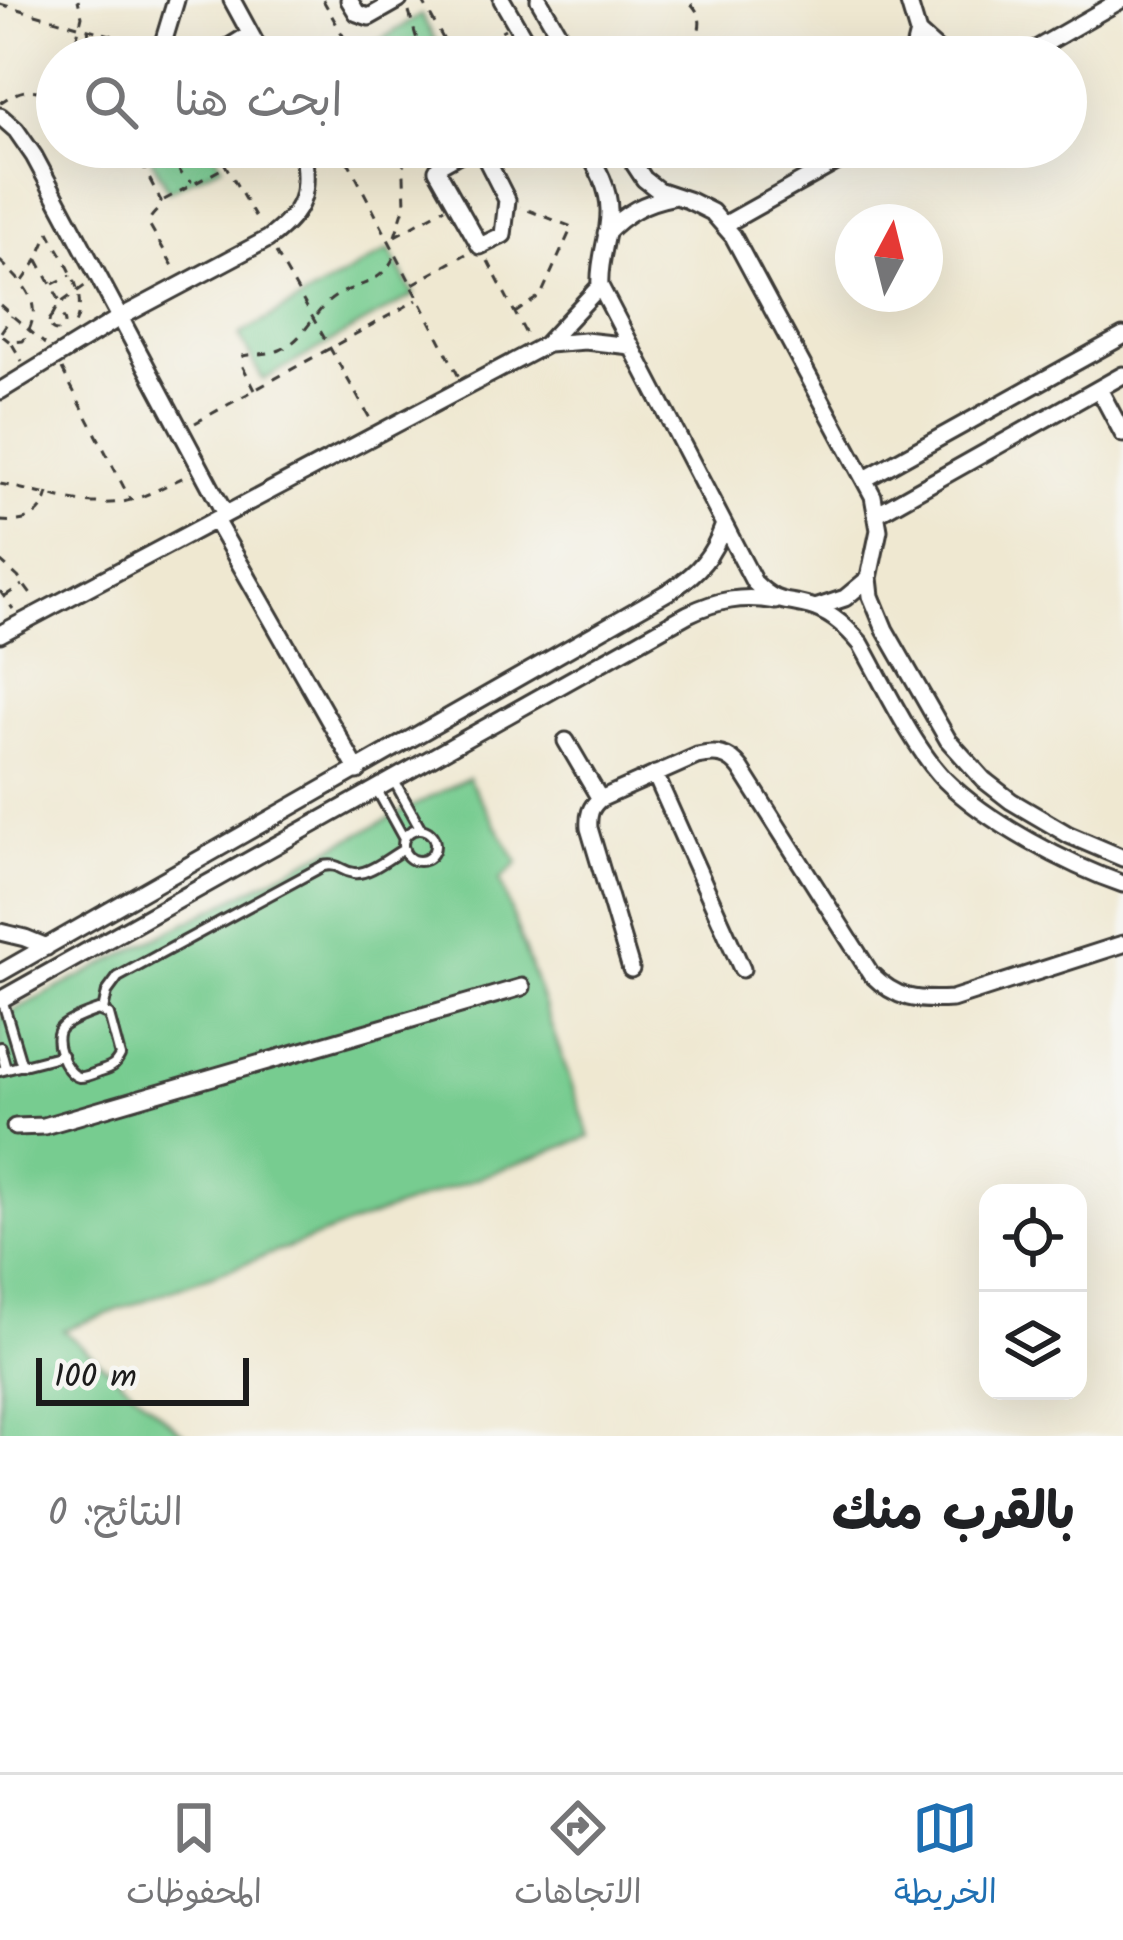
<!DOCTYPE html>
<html lang="ar">
<head>
<meta charset="utf-8">
<style>
  :root { --surface:#fff; --page:#f2f2f2; --text:#202124; --muted:#757577; --line:#e0e0e0; --accent:#1f6fb2 }
  body { margin:0; font-family:Kalam,"Playpen Sans Arabic",sans-serif; background:var(--page); color:var(--text); direction:rtl }
  .controls { position:absolute; right:36px; bottom:36px; display:grid; overflow:hidden; border-radius:24px; box-shadow:0 12px 48px #0002 }
  .controls button { width:108px; height:108px; display:grid; place-items:center; padding:0; border:0; border-bottom:3px solid var(--line); background:var(--surface); color:var(--text); font:60px sans-serif }
  .compass { position:absolute; left:835px; top:204px; width:108px; height:108px; border-radius:50%; background:var(--surface); box-shadow:0 12px 48px #0002; rotate:7deg }
  .scale { position:absolute; left:36px; bottom:30px; width:213px; box-sizing:border-box; padding-left:12px; border:6px solid #1c1c1c; border-top:0; font-size:33px; line-height:42px; white-space:nowrap; color:#1c1c1c; -webkit-text-stroke:9px #f6f6f2; paint-order:stroke }
  .list { margin:0; padding:0; list-style:none }
  h2 { display:flex; justify-content:space-between; align-items:center; height:156px; margin:0; padding:0 48px; font-size:51px }
  h2 small { font-size:39px; font-weight:400; color:var(--muted) }
  .icon { flex:none; width:66px; height:66px; fill:none; stroke:currentColor; stroke-width:2; stroke-linecap:round; stroke-linejoin:round }
  .map { position:relative; flex:none; width:1123px; height:1436px; overflow:hidden; direction:ltr }
  .search { position:absolute; background:var(--surface); box-shadow:0 12px 48px #0002; left:36px; right:36px; top:36px; height:132px; display:flex; align-items:center; gap:30px; box-sizing:border-box; padding:0 42px; border-radius:66px; color:var(--muted); font-size:45px }
  .sheet { height:336px; background:var(--surface) }
  nav { display:flex; justify-content:space-around; align-items:center; box-sizing:border-box; height:168px; border-top:3px solid var(--line); background:var(--surface); font-size:33px; color:var(--muted) }
  nav a { display:grid; justify-items:center; gap:6px }
  nav .on { color:var(--accent) }
  .map>svg:first-child { display:block }
  .green { fill:#77cc90; stroke:#4a7456; stroke-width:3 }
  .lines { fill:none; stroke-linecap:round; stroke-linejoin:round }
  .lane-casing { stroke:#3c3b37; stroke-width:14 }
  .street-casing { stroke:#3c3b37; stroke-width:21 }
  .path { stroke:#3c3b37; stroke-width:3; stroke-dasharray:9 9; stroke-linecap:butt }
  .lane { stroke:#fff; stroke-width:8 }
  .street { stroke:#fff; stroke-width:15 }
</style>
</head>
<body>
<div class="map">
<svg width="1123" height="1436" viewBox="0 0 1123 1436">
  <rect width="100%" height="100%" fill="#f6f6f2"/>
  <filter id="ink" filterUnits="userSpaceOnUse"><feTurbulence type="fractalNoise" baseFrequency=".00833" numOctaves="2"/><feDisplacementMap in="SourceGraphic" scale="24" xChannelSelector="R" yChannelSelector="G"/><feConvolveMatrix kernelMatrix="1 2 1 2 8 2 1 2 1" color-interpolation-filters="sRGB"/></filter>
  <filter id="wash" filterUnits="userSpaceOnUse"><feTurbulence type="fractalNoise" baseFrequency=".004" numOctaves="4" result="noise"/><feDisplacementMap in="SourceGraphic" scale="48" xChannelSelector="R" yChannelSelector="G"/><feGaussianBlur stdDeviation="2.7" result="paint"/><feColorMatrix in="noise" values="0 0 0 0 0 0 0 0 0 0 0 0 0 0 0 0 0 1.4 0 .05"/><feComposite in="paint" operator="in"/></filter>
  <g filter="url(#wash)">
    <rect width="100%" height="100%" fill="#efe8d1"/>
    <path class="green" d="M421 15 445 57H361L359 53Z
      M146 147H211L222 165 168 191Z
      M389 250 414 295 263 380 239 335Z
      M468 778 518 863 500 880 590 1137 63 1330 186 1436H0V1018Z"/>
  </g>
  <g filter="url(#ink)">
    <g class="lines">
      <defs>
        <path id="lane" d="M393 779 421 829
          M377 790 404 839
          M403 845a16 16 0 1 1 32 0a16 16 0 1 1-32 0Z
          M2 999 22 1066
          M98 1010 109 1015 120 1056C114 1068 109 1068 98 1072 93 1074 83 1078 79 1077 64 1073 50 1037 62 1027 71 1019 87 1014 98 1010Z
          M103 1011 107 992 118 977 323 866C341 863 339 871 354 873 369 875 391 856 404 849
          M0 1047 6 1069
          M0 1071 62 1055"/>
        <path id="street" d="M232 0 263 57
          M349 0 357 13 369 17 399 0
          M502 0 535 57
          M539 0 572 57
          M908 0 918 33 945 57
          M165 57 163 43 176 0
          M213 57 250 34
          M912 57 918 33
          M1022 57 1121 0
          M0 116 16 130 34 156 225 514
          M471 147 441 164 437 170 480 246 503 235 507 200 480 147
          M585 147C596 166 609 187 609 210 610 236 598 259 600 286L754 582C779 607 786 598 815 608 834 615 848 629 861 644 884 685 913 747 945 780 987 822 1068 865 1123 884
          M623 147 644 179 658 190 688 200 712 212 733 236 873 496 879 530 869 578 871 596 885 630 948 740 984 780 1011 801 1069 835 1123 858
          M724 225 863 147
          M606 233C625 213 645 202 672 197
          M548 344 585 341 631 346
          M1099 389 1123 434
          M0 391 119 318 268 239C305 211 310 193 302 147
          M865 479 1123 336
          M878 513 1123 375
          M215 520 358 771
          M815 608 845 598 869 578
          M0 634 545 345 600 286
          M566 741 600 799
          M655 774 742 969
          M0 932 25 938 47 947
          M631 969 589 828C588 815 590 807 600 799L697 756C716 752 729 753 741 769L871 974C897 1000 917 1001 952 999L1123 944
          M0 973 673 589C699 572 713 555 723 527
          M0 1000 688 614C717 600 743 595 775 601
          M15 1127 44 1126 522 987"/>
      </defs>
      <use href="#lane" class="lane-casing"/>
      <use href="#street" class="street-casing"/>
      <path class="path" d="M323 0 355 57
        M422 0 452 55
        M0 4 149 46
        M409 12 417 40 415 57
        M88 29 93 57
        M349 45H364L384 57
        M72 57 82 16 78 0
        M454 57 505 29
        M678 57C699 40 710 19 687 0
        M0 103C19 89 38 84 57 102
        M133 147 161 201C161 211 149 214 149 224L177 273
        M169 147H182
        M215 147 259 224
        M334 147 350 165 459 377
        M177 149C175 164 178 175 192 182
        M407 155 426 160
        M141 159 160 147
        M164 200 225 167
        M49 232C64 262 92 295 73 328
        M395 236 405 205 403 147
        M395 236 445 208
        M276 253 372 422
        M38 260 61 303
        M0 261C27 287 46 305 23 341L10 342 0 334
        M488 261 528 338
        M23 281 35 264 49 232
        M53 284 71 275
        M413 284 466 254
        M0 305 45 344
        M515 313 541 295 572 227 520 207
        M49 323a8 8 0 1 1 16 0a8 8 0 1 1-16 0Z
        M52 316 58 305 86 285
        M1 332 12 316
        M12 344 22 361
        M62 369 130 499
        M255 390 241 363 243 356C256 353 268 355 280 350 302 341 311 318 327 303 351 281 379 290 395 255
        M195 423 417 300
        M0 484C41 492 93 512 135 499 153 493 171 483 188 475
        M0 521C23 523 42 519 48 493
        M0 561 18 577 35 600
        M0 591 13 609
        M5 596 22 585"/>
      <use href="#lane" class="lane"/>
      <use href="#street" class="street"/>
    </g>
  </g>
</svg>
<div class="controls">
<button><svg class="icon" aria-label="locate" viewBox="0 0 24 24"><circle cx="12" cy="12" r="6"/><path d="M12 2v4M12 18v4M2 12h4M18 12h4"/></svg></button>
<button><svg class="icon" aria-label="layers" viewBox="0 0 24 24"><path d="M12 4l9 5-9 5-9-5zM3 14l9 5 9-5"/></svg></button>
</div>
<svg class="compass" viewBox="-18 -18 36 36"><path d="M0-13l5 13h-10z" fill="#e53935"/><path d="M0 13l5-13h-10z" fill="#757577"/></svg>
<div class="scale">100 m</div>
<div class="search"><svg class="icon" aria-label="search" viewBox="0 0 24 24"><circle cx="10" cy="10" r="6"/><path d="M15 15l6 6"/></svg>ابحث هنا</div>
</div>
<section class="sheet">
<h2>بالقرب منك<small>النتائج: 0</small></h2>
<ul class="list">
</ul>
</section>
<nav>
<a class="on"><svg class="icon" aria-label="map" viewBox="0 0 24 24"><path d="M3 6l6-2 6 2 6-2v14l-6 2-6-2-6 2zM9 4v14M15 6v14"/></svg>الخريطة</a>
<a><svg class="icon" aria-label="directions" viewBox="0 0 24 24"><path d="M12 3l9 9-9 9-9-9zM9 14v-3h6M13 9l2 2-2 2"/></svg>الاتجاهات</a>
<a><svg class="icon" aria-label="saved" viewBox="0 0 24 24"><path d="M7 4h10v16l-5-4-5 4z"/></svg>المحفوظات</a>
</nav>
</body>
</html>
